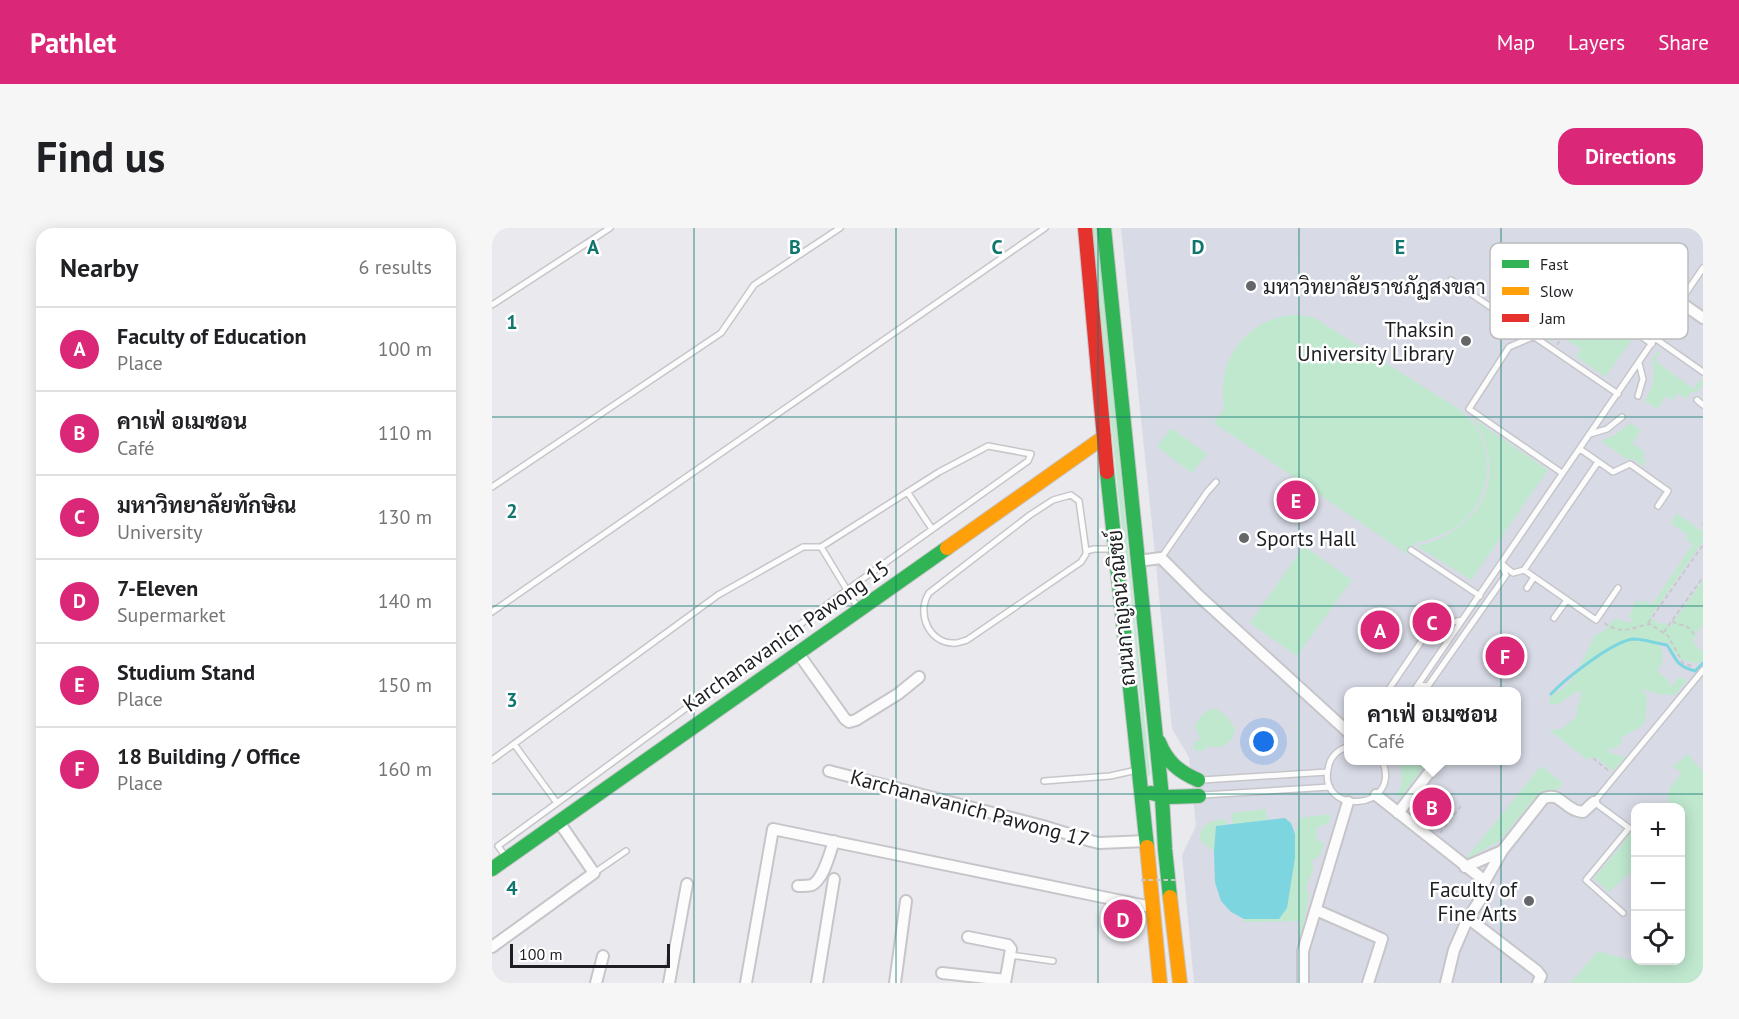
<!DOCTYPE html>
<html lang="en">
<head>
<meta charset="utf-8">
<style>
  :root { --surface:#fff; --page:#f6f6f6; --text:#202124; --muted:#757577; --line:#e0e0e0; --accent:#db2777 }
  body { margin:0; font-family:"PT Sans",Sarabun,sans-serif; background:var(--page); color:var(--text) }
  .controls { position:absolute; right:18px; bottom:18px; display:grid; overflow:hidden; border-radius:12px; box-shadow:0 3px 15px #0003 }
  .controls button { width:54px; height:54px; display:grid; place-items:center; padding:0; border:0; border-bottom:2px solid var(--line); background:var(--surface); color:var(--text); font:30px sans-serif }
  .scale { position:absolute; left:18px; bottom:15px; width:160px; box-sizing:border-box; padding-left:6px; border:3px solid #1e1f22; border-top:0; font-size:16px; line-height:21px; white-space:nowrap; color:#1e1f22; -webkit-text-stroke:4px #fff; paint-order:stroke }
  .you { position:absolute; left:772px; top:514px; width:21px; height:21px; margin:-15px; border:4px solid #fff; border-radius:50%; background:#1a73e8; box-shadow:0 0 0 9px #1a73e833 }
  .badge { display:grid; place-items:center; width:39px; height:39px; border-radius:50%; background:var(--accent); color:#fff; font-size:20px; font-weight:700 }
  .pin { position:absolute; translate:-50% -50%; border:3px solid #fff; box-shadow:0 2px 6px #0006 }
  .popup { position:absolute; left:852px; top:459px; width:177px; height:78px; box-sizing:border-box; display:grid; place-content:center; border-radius:12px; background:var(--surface); filter:drop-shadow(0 2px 4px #0005); font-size:20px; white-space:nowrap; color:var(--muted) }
  .popup b { font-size:22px; color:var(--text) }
  .popup::after { content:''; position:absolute; left:50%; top:100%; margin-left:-12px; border:12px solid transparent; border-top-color:var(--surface) }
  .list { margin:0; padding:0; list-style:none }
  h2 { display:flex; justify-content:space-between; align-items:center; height:78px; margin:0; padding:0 24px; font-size:26px }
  h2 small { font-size:20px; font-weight:400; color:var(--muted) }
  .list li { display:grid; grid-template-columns:39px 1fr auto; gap:18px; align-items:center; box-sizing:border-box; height:84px; padding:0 24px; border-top:2px solid var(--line) }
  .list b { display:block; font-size:22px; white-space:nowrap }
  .list p { margin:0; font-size:20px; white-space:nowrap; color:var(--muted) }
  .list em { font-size:20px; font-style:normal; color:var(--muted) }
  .icon { flex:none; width:33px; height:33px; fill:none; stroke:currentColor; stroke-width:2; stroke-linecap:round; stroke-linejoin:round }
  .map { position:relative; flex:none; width:1211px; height:755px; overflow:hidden; border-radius:18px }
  header { display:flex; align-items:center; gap:36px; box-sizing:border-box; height:84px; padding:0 30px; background:var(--accent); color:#fff }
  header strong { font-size:28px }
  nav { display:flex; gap:33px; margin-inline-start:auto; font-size:21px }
  .intro { display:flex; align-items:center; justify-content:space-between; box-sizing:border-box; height:144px; padding:0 36px }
  h1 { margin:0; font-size:42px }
  .button { padding:15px 27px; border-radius:18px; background:var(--accent); color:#fff; font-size:21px; font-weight:700 }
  main { display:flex; gap:36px; padding:0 36px }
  aside { flex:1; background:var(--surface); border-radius:18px; box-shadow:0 3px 15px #0003 }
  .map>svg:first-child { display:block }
  .built { fill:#d8dbe6; fill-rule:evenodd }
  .green { fill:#bfe8cf }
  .water { fill:#7cd5df }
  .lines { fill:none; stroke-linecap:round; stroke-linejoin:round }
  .stream { stroke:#7cd5df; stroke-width:3 }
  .lane-casing { stroke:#c6c6ca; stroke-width:8 }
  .street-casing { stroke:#c6c6ca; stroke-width:14 }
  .fast-casing { stroke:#c6c6ca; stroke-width:16 }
  .slow-casing { stroke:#c6c6ca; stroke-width:16 }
  .jam-casing { stroke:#c6c6ca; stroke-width:16 }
  .path { stroke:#c8c9cb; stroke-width:2; stroke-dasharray:4.5 3; stroke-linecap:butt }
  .lane { stroke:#fcfcfc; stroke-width:5 }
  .street { stroke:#fcfcfc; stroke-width:10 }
  .fast { stroke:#30b455; stroke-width:14 }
  .slow { stroke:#ff9f0a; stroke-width:14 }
  .jam { stroke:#e5322d; stroke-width:14 }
  .path-bridge { stroke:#c8c9cb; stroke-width:2; stroke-dasharray:4.5 3; stroke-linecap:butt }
  .grid { fill:none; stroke:#0f766e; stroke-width:1.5; stroke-opacity:0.55 }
  .poi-dot { fill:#656669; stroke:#fff; stroke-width:2 }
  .labels { text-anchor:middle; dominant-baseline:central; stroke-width:5; stroke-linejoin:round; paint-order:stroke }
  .poi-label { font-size:21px; fill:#1e1f22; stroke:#fff; text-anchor:start }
  .street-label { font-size:21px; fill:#1e1f22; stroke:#fff }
  .key { fill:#fff; stroke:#bcbcbd; stroke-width:1.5 }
  .key-label { font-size:16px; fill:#1e1f22 }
  .grid-label { font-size:20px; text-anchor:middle; font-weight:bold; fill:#0f766e; stroke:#fff; stroke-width:5; stroke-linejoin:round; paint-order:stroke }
</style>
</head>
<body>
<header>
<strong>Pathlet</strong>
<nav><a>Map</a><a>Layers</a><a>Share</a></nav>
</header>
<div class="intro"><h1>Find us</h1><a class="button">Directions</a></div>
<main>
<aside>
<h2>Nearby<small>6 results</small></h2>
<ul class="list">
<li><span class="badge">A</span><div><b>Faculty of Education</b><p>Place</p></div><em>100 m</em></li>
<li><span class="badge">B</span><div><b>คาเฟ่ อเมซอน</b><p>Café</p></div><em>110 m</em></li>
<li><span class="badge">C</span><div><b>มหาวิทยาลัยทักษิณ</b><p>University</p></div><em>130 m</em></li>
<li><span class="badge">D</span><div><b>7-Eleven</b><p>Supermarket</p></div><em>140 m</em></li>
<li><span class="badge">E</span><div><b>Studium Stand</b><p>Place</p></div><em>150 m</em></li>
<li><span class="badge">F</span><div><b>18 Building / Office</b><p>Place</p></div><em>160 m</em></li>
</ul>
</aside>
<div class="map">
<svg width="1211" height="755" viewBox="0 0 1211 755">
  <rect width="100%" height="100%" fill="#e9e9ee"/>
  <path class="built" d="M629 0H1211V724L1171 755H702L690 627 704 598 697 529 680 501 660 296ZM856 464H1024V532H856ZM1144 580H1188V732H1144Z"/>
  <path class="green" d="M599 0H605L658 546 656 549 651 506 638 352 630 301Z
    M1061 46 1071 52 1056 72 1077 88 1060 114 1030 92Z
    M797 87 821 89 965 180C973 187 982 195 987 204 1004 238 994 279 963 300 954 305 943 309 933 313 930 314 926 313 924 315 921 317 917 324 915 326L722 195 732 181C724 135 750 95 797 87Z
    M1115 89 1142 109 1113 149 1084 128 1089 121 1073 111 1083 98 1101 110Z
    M1166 122 1168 124 1163 133 1202 161 1208 152 1211 154V157L1204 165 1200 163 1194 171 1186 165 1181 172 1174 168 1165 181 1153 173C1161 160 1164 147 1160 132Z
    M980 190 1056 242 979 352 925 318C936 315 947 312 956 306 1002 281 1010 231 980 190Z
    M1138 195 1149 202 1140 215 1153 225 1150 230 1154 233 1151 238 1141 231 1136 232 1109 213 1123 207Z
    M679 200 715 226 700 245 665 219Z
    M1184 285 1211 304V313L1158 389 1169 397 1171 394 1178 399 1211 352V398H1209L1201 412 1203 417 1210 423 1211 422V432L1207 435C1188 434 1186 430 1176 415L1168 413 1167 416C1173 426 1172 434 1165 443L1176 452 1178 460 1187 449 1195 452 1183 467 1165 466 1149 460 1154 467 1155 474 1153 491 1151 497 1129 510 1130 514 1123 521 1116 519 1118 525 1133 529 1121 543 1105 530 1100 529 1096 532 1057 502 1070 501 1085 488C1083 480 1090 473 1089 463 1077 465 1071 477 1058 477L1057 472 1060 467 1070 461 1083 448 1103 407 1112 403 1124 390 1133 394H1142L1137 389 1144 372 1150 376 1152 372 1160 377 1201 316 1194 311 1196 307 1179 296Z
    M812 318 860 352 805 428 758 395Z
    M724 480 737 491 743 501 740 511 730 519H720L715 517V519L711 523 702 522V515L708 511 703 498C708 487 713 483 724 480Z
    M1196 526 1211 544V755H1078L1106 723 1145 734 1146 732H1188V580L1177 579C1174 562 1179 557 1190 545L1181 539Z
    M908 533H936L908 570 905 568 910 555Z
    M1049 538 1071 555 1063 564 1049 563 1007 613 973 632Z
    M774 581 776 603 741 607 739 585Z
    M830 587H839L837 595 826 599 824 604 825 611 832 616 828 628 819 633 822 639 814 660 817 667 807 722V701L809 693 751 694 752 691H787L795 679 803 631V606L808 590Z
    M730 591 735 593 734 596 724 598 722 623 708 612C707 598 718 593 730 591Z
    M1143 597V640L1117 664 1102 650 1129 618Z"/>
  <path class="water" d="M793 590 799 595 803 606V630L795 680 787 691H752L739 684 729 673 723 654 722 623 724 598Z"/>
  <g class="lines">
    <path class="stream" d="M1059 466C1073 451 1122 412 1142 411 1151 411 1166 416 1175 417 1185 432 1184 438 1203 443L1211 435"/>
    <defs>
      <path id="lane" d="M959 52 1126 166
        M1144 54 1152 45 1190 71
        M1130 73 1122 89 1160 116
        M0 77 118 0
        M1024 96 1054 52
        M1043 108 1017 119 977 181 1070 245
        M1164 111 1211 144
        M1146 168 1151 151 1147 135
        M1205 172 1211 177
        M1098 206 1115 201 1130 189
        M1088 221 1121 244 1138 236 1176 263 1166 278
        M0 259 229 105 262 57 348 0
        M416 265 440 301
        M329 319 366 380
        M919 322 988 368
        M594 323 587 273 579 267 561 272 538 287 437 365C424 385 437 415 461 415 465 416 471 413 475 412L589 334 594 326V323L602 321H618
        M669 330 715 264 724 254
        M1011 337 1021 345 1032 342 1104 392 1126 360
        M1032 342 1106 234
        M1035 360 1042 349
        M0 384 553 0
        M1062 390 1075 372
        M926 457 936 458 1014 347 1009 336
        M895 464 939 399 970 392
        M921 464 1211 40
        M856 519C847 521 839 528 837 537 822 589 912 584 890 532
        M0 532 226 367 311 319H329L447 244 496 218 539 226 536 233 355 362 65 575
        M710 552 835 544
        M552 553 618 548 645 542
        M711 567 838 559
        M14 629 6 618 65 575 22 516
        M102 645 134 623
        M1131 685 1094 652 1137 600 1102 574 1211 442
        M518 727 561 733"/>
      <path id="street" d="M1188 74 1211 90
        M646 333 669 330 707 368 856 504
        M306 425 353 491 357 494 364 492 406 466 427 449
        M337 543 551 598 599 613 607 615 655 613
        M884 567 993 653
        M906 585 947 532
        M973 639 1010 623
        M306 658C310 658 317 658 320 657 332 651 338 624 342 613
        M824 682 890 711 876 755
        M976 690 1045 743 1049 748 1046 755
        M476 709 516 717 519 721 513 755
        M0 719 102 645 67 594
        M450 745 513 752
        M104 755 111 728
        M177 755 195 656
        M254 755 281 601 659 679
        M325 755 342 651
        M403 755 414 673
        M811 755V723L856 574
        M954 755 962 722 976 690 992 666 993 653 1010 623 1052 570C1066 565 1069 575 1081 581 1082 582 1089 584 1091 584L1102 574"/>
      <path id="fast" d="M612 0 670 569 673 621 678 669
        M615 244 655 619
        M667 514C675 534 687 544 706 552
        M659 565 676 569 707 568
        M0 641 455 320"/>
      <path id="slow" d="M455 320 612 209
        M655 619 668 755
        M678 669 688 755"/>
      <path id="jam" d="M593 0 615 244"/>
    </defs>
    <use href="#lane" class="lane-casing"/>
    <use href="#street" class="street-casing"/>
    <use href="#fast" class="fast-casing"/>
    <use href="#slow" class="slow-casing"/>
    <use href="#jam" class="jam-casing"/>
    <path class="path" d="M981 59 985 54
      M1001 73 1029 33
      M1065 117 1083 89
      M1210 296 1211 297
      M1180 393C1192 400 1195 394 1203 408
      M1112 395C1132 408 1139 399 1158 396L1176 408 1191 435 1202 439
      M1156 395 1211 317
      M1172 404 1211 349
      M1101 530 1118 544
      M948 605 969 578"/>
    <use href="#lane" class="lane"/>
    <use href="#street" class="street"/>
    <use href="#fast" class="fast"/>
    <use href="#slow" class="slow"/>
    <use href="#jam" class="jam"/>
    <path class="path-bridge" d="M649 652H684"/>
  </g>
  <path class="grid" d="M202 0V755M404 0V755M606 0V755M807 0V755M1009 0V755M0 189H1211M0 378H1211M0 566H1211"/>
  <g class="poi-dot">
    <circle cx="759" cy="58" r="6"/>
    <circle cx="974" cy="113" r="6"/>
    <circle cx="752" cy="310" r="6"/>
    <circle cx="1037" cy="673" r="6"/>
  </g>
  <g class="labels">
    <g class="poi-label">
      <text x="771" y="58">มหาวิทยาลัยราชภัฏสงขลา</text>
      <text x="962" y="101" text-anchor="end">Thaksin<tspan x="962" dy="24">University Library</tspan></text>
      <text x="764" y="310">Sports Hall</text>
      <text x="1025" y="661" text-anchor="end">Faculty of<tspan x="1025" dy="24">Fine Arts</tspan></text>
    </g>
    <g class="street-label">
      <text transform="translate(629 380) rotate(-95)">ถนนกาญจนวณิชย์</text>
      <text transform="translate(294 408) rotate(-35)">Karchanavanich Pawong 15</text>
      <text transform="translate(478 580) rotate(15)">Karchanavanich Pawong 17</text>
    </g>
  </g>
  <rect x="998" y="15" width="198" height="96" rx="9" class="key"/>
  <rect x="1010" y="32" width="27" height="8" fill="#30b455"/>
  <rect x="1010" y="59" width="27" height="8" fill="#ff9f0a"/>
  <rect x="1010" y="86" width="27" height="8" fill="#e5322d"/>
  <g class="key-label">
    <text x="1048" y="42">Fast</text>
    <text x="1048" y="69">Slow</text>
    <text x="1048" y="96">Jam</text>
  </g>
  <g class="grid-label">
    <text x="101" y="26">A</text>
    <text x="303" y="26">B</text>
    <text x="505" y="26">C</text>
    <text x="706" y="26">D</text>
    <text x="908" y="26">E</text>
    <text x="20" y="101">1</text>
    <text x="20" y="290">2</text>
    <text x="20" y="479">3</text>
    <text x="20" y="667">4</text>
  </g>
</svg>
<div class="controls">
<button>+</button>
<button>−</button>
<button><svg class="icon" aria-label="locate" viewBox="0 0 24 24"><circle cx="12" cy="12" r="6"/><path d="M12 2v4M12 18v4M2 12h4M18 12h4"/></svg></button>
</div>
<div class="scale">100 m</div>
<div class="you"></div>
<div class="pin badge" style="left:888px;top:402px">A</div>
<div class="pin badge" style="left:940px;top:579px">B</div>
<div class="popup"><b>คาเฟ่ อเมซอน</b>Café</div>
<div class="pin badge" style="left:940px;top:394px">C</div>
<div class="pin badge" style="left:631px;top:691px">D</div>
<div class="pin badge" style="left:804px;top:272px">E</div>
<div class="pin badge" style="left:1013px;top:428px">F</div>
</div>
</main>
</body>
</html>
